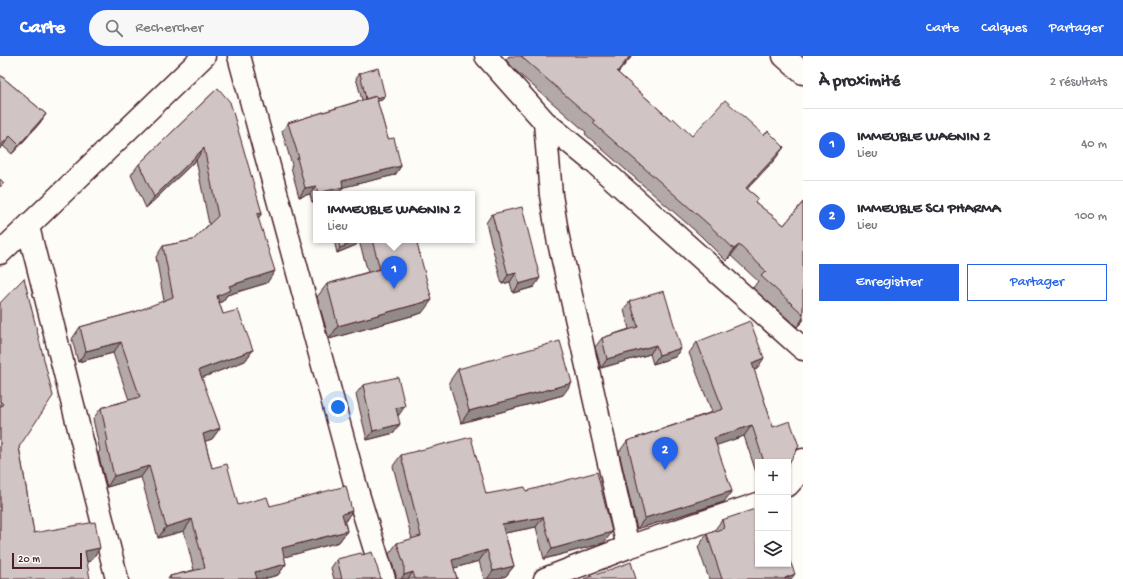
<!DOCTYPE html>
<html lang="fr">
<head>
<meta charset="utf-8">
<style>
  :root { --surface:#fff; --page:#f7f7f7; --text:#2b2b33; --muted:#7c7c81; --line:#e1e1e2; --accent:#2563eb }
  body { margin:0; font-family:"Gochi Hand",sans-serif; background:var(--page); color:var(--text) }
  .controls { position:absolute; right:12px; bottom:12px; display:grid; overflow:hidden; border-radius:0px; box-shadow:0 1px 3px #0004 }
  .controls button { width:36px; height:36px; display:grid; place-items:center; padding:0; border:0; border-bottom:1px solid var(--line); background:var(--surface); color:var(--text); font:20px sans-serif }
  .scale { position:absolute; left:12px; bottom:10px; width:70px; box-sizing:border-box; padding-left:4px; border:2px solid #4a1f2b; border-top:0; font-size:11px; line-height:14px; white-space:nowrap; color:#4a1f2b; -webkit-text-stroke:3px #fdfcf7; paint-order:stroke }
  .you { position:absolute; left:338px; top:351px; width:14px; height:14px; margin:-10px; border:3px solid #fff; border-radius:50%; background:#1a73e8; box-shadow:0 0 0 6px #1a73e833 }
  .badge { display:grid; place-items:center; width:26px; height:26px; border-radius:50%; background:var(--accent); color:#fff; font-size:13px; font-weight:700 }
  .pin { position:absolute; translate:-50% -33px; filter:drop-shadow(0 1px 2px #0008) }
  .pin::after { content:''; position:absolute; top:21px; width:14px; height:12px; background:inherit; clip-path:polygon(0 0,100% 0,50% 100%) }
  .popup { position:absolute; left:313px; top:135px; width:162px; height:52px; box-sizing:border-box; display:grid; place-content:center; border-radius:0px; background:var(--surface); filter:drop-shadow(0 1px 3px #0005); font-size:13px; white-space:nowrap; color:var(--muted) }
  .popup b { font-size:15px; color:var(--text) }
  .popup::after { content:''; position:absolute; left:50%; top:100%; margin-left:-8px; border:8px solid transparent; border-top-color:var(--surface) }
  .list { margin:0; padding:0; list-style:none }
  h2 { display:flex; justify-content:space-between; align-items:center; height:52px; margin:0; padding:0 16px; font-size:17px }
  h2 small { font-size:13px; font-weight:400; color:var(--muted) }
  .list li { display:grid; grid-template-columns:26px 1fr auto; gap:12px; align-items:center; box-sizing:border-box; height:72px; padding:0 16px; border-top:1px solid var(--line) }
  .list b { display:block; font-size:15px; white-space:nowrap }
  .list p { margin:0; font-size:13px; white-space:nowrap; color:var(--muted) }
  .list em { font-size:13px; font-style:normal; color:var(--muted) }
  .actions { display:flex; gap:8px; padding:12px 16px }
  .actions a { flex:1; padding:9px 0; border:1px solid var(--accent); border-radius:0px; text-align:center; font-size:14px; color:var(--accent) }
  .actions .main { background:var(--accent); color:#fff }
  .icon { flex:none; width:22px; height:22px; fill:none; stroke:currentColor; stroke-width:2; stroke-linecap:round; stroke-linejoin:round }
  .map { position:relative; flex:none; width:803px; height:523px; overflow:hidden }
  header { display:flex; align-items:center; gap:24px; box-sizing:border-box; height:56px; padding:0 20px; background:var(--accent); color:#fff }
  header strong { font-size:19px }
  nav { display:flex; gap:22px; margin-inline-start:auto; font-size:14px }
  .search { width:280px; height:36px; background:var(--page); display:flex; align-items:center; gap:10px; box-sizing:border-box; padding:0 14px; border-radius:22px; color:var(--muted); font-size:15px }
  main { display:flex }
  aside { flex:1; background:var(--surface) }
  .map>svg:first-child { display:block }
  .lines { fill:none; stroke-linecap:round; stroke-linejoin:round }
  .minor-casing { stroke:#4a1f2b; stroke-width:25 }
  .tertiary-casing { stroke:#4a1f2b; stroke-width:25 }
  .minor { stroke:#fdfcf7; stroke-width:22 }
  .tertiary { stroke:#fdfcf7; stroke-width:22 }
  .wall { fill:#b3a9a9; stroke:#4a1f2b }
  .shaded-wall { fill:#928a89; stroke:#4a1f2b }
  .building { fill:#d0c5c4; stroke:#4a1f2b }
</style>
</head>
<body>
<header>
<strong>Carte</strong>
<div class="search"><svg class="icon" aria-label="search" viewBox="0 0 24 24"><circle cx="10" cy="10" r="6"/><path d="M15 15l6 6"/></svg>Rechercher</div>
<nav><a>Carte</a><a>Calques</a><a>Partager</a></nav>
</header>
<main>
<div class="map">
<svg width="803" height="523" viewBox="0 0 803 523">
  <rect width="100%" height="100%" fill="#fdfcf7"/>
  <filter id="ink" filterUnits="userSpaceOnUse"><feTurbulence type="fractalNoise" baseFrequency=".025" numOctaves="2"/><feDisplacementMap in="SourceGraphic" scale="8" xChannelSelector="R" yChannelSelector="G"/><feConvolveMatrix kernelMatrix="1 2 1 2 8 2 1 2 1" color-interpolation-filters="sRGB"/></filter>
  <g filter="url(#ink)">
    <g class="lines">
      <defs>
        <path id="minor" d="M239 0 358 438 384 523
          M486 0 545 66 595 107 803 293
          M545 66 551 139 558 182 628 491
          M28 171 117 523
          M0 197 204 0
          M788 429 796 420 803 404
          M545 523 628 491 758 448"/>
        <path id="tertiary" d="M784 0 803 17"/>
      </defs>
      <use href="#minor" class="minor-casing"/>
      <use href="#tertiary" class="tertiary-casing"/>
      <use href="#minor" class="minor"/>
      <use href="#tertiary" class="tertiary"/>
    </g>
    <path class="wall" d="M509 0H632L618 17 671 64 692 80 776 102 747 133 758 142 755 146 784 169 803 146V265L797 271 753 232 758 225 731 200 726 205 700 179 585 78 586 76 517 16 506 4Z
      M360 17 385 40 382 44 377 45 388 83 401 110 395 119 343 131 339 138H316V145L312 146 310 138 299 141 291 111 292 109 282 75 288 67 362 44 356 22Z
      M0 19 46 58 39 68 12 98 3 90 0 93Z
      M218 32 262 157 258 162 267 227 227 239 223 245 219 247 223 258 253 294 245 305 201 322 220 372 212 383 205 385 212 412 238 449 270 450 345 466 347 475 339 486 284 501 286 508 278 519 263 523H168L170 520 194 514 184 475 158 482 141 421 107 431 98 397 100 395 93 363 101 352 129 344 113 297 78 306 72 283 80 271 135 256 164 245 156 201 163 190 193 184 209 168 196 104 146 152 131 119 139 108Z
      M492 158 534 231 513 237 510 226 502 228 486 167Z
      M334 184H416L422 257 329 283 317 241 327 228 368 216 359 185 356 189 337 197Z
      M630 245 681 292 675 301 653 308 650 298 601 312 595 291 602 282 629 273 624 254Z
      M0 247 19 391 34 477 91 505 0 523Z
      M697 286 757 313 754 314 773 371 788 406H758V422L744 380 716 389 724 446 637 473 619 396 627 385 712 356 689 297Z
      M458 313 563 339 461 367 449 326Z
      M363 329 399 359H398L394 377 367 384 356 338Z
      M401 399 486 438 526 435 604 487 544 503 536 471 505 477 514 510 506 520 497 523H484L479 505 454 512 457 523H396V519L389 498 397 487 412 483 393 410Z
      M722 464 791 523H709L698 491 707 478 713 476Z
      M362 499 381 523H334L331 512 337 503Z"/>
    <path class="shaded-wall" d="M630 0H632L609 27 617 16Z
      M385 40 382 44 363 49 366 44Z
      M46 58 39 68 12 98 19 89Z
      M10 80 3 90 0 93V90Z
      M784 91 776 102 738 143 746 132Z
      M204 92 196 104 146 152 154 141Z
      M401 110 395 119 340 132 343 131 339 138H318L342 125Z
      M316 130 310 138 299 141 305 132Z
      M316 141V145L312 146Z
      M262 157 254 169 257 158Z
      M359 184 356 189 337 197 340 192Z
      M739 189 731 200 726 205 734 193Z
      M275 215 267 227 227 239 223 245 209 251 217 240 229 230Z
      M516 217 510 226 502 228 508 219Z
      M540 222 534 231 513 237 519 228Z
      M432 244 422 257 329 283 338 270Z
      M803 262V265L797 271Z
      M121 286 113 297 78 306 86 295Z
      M656 289 650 298 601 312 607 303Z
      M681 292 675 301 653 308 659 299Z
      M253 294 245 305 191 326 199 314Z
      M764 302 757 313 744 318 752 307Z
      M572 327 563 339 461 367 469 355Z
      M405 350 399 359 390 361 396 352Z
      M400 368 394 377 367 384 373 375Z
      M752 369 744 380 706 393 714 382Z
      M220 372 212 383 195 389 203 378Z
      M149 410 141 421 107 431 114 420Z
      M732 435 724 446 637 473 645 462Z
      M352 455 345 466 334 469 342 458Z
      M543 461 536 471 495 479 502 468Z
      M192 463 184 475 158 482 166 471Z
      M347 475 339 486 274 504 282 492Z
      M612 476 604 487 544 503 552 493Z
      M100 492 91 505 76 508 85 495Z
      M487 494 479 505 444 515 452 504Z
      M286 508 278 519 263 523H251L255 516Z
      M514 510 506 520 497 523H487L493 515Z
      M413 516 408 523H401L404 519Z
      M795 518 791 523H784L785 522Z"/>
    <path class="building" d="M521 0H630L617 16 671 64 673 62 692 80 725 44 764 79 768 75 784 91 746 132 758 142 755 146 784 169 803 146V258L761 220 766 215 739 189 734 193 708 168 593 67 595 65 525 4Z
      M378 12 385 40 376 42V40L366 43 360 17Z
      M0 19 46 58 19 89 10 80 0 90Z
      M218 32 230 46 262 157 257 158 275 215 229 230 231 234 217 240 223 258 238 254 253 294 199 314 220 372 203 378 212 412 227 408 238 449 267 441 270 450 346 430 352 455 342 458 347 475 282 492 286 508 255 516 257 523H171L170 520 205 512 192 463 166 471 149 410 114 420 106 386 108 385 101 352 140 341 121 286 86 295 80 271 135 256 173 241 163 190 193 184 218 160 204 92 154 141 139 108Z
      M376 40 388 83 394 82 401 110 342 125 343 131 318 137 316 130 305 132 297 102H299L288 67Z
      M0 123 4 127 0 131Z
      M522 151 540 222 519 228 516 217 508 219 492 158Z
      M338 184H359L340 192Z
      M372 184H416L432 244 338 270 327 228 380 213Z
      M24 222 53 340 19 391 34 477 95 466 100 492 85 495 90 523H0V351L3 348 0 345V247Z
      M664 235 681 292 659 299 656 289 607 303 602 282 638 271 630 245Z
      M750 265 764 302 752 307 773 371 790 365 799 390 789 407 764 406 752 369 714 382 732 435 645 462 627 385 723 353 697 286Z
      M560 285 572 327 469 355 458 313Z
      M398 321 405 350 396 352 400 368 373 375 363 329Z
      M471 381 486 438 525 431 526 435 597 416 612 476 552 493 543 461 502 468 514 510 493 515 487 494 452 504 457 523H415L413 516 404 519V508L397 487 421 480 401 399Z
      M758 452V508H788V500L795 518 785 522V523H722L707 478 724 472 722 464Z
      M372 496 381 523H342L337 503 361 497 362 499Z
      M631 506 636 523H584Z"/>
  </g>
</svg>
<div class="controls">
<button>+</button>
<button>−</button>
<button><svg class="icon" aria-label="layers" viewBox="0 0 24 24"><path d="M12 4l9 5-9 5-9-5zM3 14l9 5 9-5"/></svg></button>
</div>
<div class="scale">20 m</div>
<div class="you"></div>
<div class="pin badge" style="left:394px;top:233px">1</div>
<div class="popup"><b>IMMEUBLE WAGNIN 2</b>Lieu</div>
<div class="pin badge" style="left:665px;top:414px">2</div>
</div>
<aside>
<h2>À proximité<small>2 résultats</small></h2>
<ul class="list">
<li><span class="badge">1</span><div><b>IMMEUBLE WAGNIN 2</b><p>Lieu</p></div><em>40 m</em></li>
<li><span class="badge">2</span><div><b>IMMEUBLE SCI PHARMA</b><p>Lieu</p></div><em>100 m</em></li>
</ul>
<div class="actions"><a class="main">Enregistrer</a><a>Partager</a></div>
</aside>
</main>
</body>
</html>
